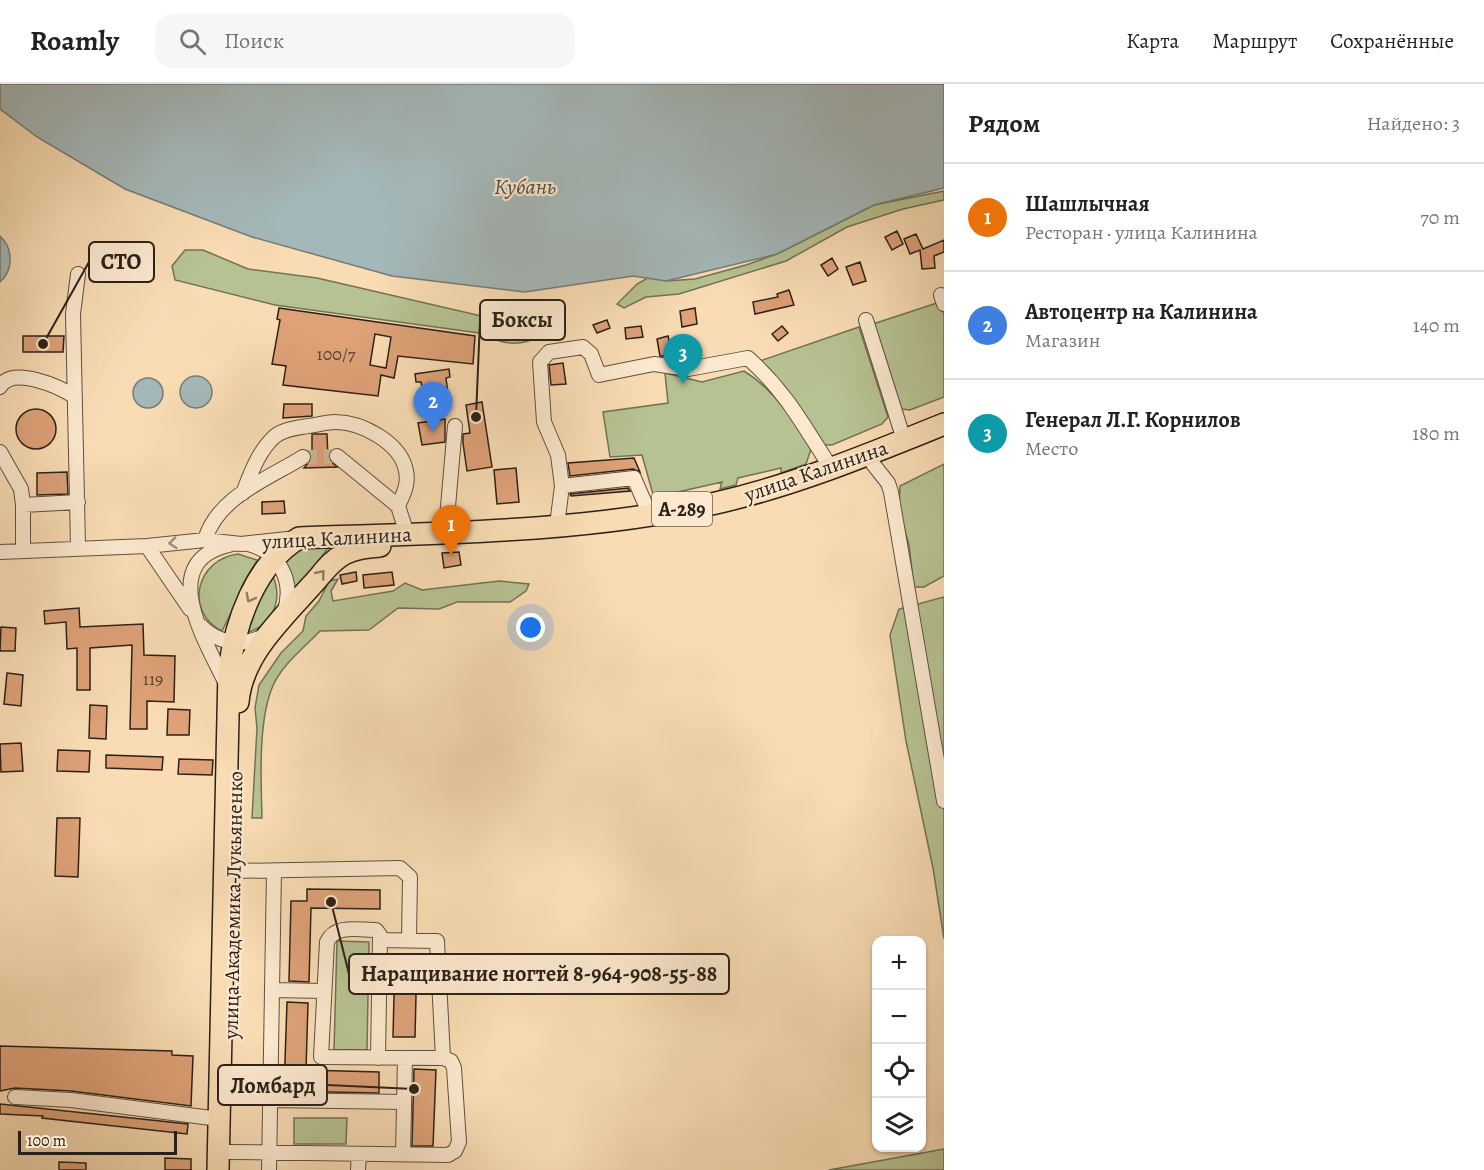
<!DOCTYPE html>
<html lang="ru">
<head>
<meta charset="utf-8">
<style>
  :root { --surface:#fff; --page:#f6f6f6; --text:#222; --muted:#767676; --line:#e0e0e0; --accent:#111827 }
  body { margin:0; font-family:Alegreya,serif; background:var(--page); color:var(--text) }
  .controls { position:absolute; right:18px; bottom:18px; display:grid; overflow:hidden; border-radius:12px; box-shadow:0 2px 4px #0004 }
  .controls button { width:54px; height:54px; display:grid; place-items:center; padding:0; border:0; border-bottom:2px solid var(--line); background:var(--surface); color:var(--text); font:30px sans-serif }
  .scale { position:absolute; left:18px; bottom:15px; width:159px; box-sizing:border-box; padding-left:6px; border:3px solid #2c2118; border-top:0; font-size:16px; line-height:21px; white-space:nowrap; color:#2c2118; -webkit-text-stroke:4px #fbe8ce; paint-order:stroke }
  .you { position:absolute; left:531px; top:544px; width:21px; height:21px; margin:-15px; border:4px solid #fff; border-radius:50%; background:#1a73e8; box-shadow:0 0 0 9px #1a73e833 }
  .badge { display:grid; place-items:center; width:39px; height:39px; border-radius:50%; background:var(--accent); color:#fff; font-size:20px; font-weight:700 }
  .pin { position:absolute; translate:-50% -50px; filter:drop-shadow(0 2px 3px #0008) }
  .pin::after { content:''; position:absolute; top:32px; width:21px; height:18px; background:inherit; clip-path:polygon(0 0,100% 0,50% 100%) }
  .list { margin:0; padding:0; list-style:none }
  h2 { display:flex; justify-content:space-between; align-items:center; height:78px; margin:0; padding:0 24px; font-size:26px }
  h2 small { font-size:20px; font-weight:400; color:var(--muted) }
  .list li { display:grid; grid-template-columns:39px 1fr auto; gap:18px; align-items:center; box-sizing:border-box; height:108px; padding:0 24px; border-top:2px solid var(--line) }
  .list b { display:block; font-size:22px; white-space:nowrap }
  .list p { margin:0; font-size:20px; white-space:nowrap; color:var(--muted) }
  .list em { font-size:20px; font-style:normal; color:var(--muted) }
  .icon { flex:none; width:33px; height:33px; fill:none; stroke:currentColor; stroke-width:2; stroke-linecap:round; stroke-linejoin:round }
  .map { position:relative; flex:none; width:944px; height:1086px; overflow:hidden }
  header { display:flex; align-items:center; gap:36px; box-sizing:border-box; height:84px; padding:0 30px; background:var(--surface); border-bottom:2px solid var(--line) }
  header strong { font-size:28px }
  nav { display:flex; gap:33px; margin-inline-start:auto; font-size:21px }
  .search { width:420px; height:54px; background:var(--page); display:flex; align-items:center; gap:15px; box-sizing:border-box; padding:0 21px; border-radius:18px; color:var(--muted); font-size:22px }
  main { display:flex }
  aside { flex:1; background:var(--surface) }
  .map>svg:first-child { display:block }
  .green { fill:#b7c292; stroke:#727255; stroke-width:1.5 }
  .water { fill:#a4b8b9; stroke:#747c79; stroke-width:1.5 }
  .building { fill:#dea178; stroke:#2c2118; stroke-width:1.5; fill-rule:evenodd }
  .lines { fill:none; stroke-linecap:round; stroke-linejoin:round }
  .minor-tunnel { stroke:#d0b795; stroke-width:14; stroke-dasharray:14 7; stroke-linecap:butt }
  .minor-casing { stroke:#5f503f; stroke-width:16 }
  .highway-casing { stroke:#2c2118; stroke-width:24 }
  .minor { stroke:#fbe8ce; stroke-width:14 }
  .highway { stroke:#f9dcb4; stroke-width:21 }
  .oneway { stroke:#9e8e7c }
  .oneway2 { stroke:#927e66 }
  .labels { text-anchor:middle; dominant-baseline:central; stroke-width:4.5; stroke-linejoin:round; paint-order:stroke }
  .number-label { font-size:18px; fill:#584130 }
  .shield { fill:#fbe8ce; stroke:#6a5d4f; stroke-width:1.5 }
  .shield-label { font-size:20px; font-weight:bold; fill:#2c2118 }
  .street-label { font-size:21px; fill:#2c2118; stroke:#fbe8ce }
  .water-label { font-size:22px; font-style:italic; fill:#504e48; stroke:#fbe8ce }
  .leader { fill:none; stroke:#2c2118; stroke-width:2 }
  .callout-dot { fill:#2c2118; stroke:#fbe8ce; stroke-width:2 }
  .callout { fill:#fbe8ce; stroke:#2c2118; stroke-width:2 }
  .callout-label { font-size:22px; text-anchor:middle; font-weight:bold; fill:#2c2118 }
</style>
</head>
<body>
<header>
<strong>Roamly</strong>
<div class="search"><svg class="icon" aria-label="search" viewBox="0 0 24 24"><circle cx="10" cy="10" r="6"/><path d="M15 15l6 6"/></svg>Поиск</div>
<nav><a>Карта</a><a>Маршрут</a><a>Сохранённые</a></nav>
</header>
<main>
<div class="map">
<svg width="944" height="1086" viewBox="0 0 944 1086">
  <rect width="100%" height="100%" fill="#f9dcb4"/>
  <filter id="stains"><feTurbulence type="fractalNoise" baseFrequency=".00333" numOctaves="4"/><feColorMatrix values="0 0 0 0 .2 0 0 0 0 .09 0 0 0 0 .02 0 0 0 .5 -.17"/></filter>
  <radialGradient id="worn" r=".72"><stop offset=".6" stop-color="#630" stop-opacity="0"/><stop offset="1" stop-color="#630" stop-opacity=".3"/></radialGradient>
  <path class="green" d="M944 107V116L903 125 847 143 786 177 679 210 646 213 624 224 617 220 637 200 651 192 666 197 695 195 746 181 777 170 874 121Z
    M185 166H203L248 185 317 194 490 234 530 232 544 250C519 264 505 261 479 249L275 221 175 196 172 182Z
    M940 218 944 231V313L910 326 901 325 870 241Z
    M859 243 888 333 882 340 832 361H823L760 277Z
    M744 287C772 304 795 337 811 365L806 380 781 389V384L738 394 736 401 720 405 722 398 669 410 663 419 656 421 642 371 610 373 603 328 668 319 665 289 702 298Z
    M944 380V492L924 503H914L909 461 899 426 900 402Z
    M329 461 326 467 296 505 284 477 299 464Z
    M238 470 257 476 222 547C183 527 197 475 238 470Z
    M273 492C284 519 270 545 241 550L244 534Z
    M338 495 331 507 333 517 393 507 405 499 422 506 499 497 529 500 526 507 510 518H457L439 525 398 524 369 546 320 547C304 564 281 581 272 604 258 639 261 696 262 734H252L257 644 255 624 259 601 281 569 303 547 306 532 319 517 329 497Z
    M944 513V855L933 784 906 657 890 551 899 525Z
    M337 857 369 858 367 966H334Z
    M294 1034H347L346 1060H294Z
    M944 1065V1086H829Z"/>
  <path class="water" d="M0 0H944V104L874 121 777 170 666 197 633 192 525 208 392 192 252 153 125 105 37 53 0 25Z
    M0 152C13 164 14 186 0 198Z
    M180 308a16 16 0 1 1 32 0a16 16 0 1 1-32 0Z
    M133 309a15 15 0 1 1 30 0a15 15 0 1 1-30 0Z"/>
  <path class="building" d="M897 147 903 160 892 166 885 153Z
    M916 150 923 165 944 156V168L934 172 935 184 922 185 920 166 910 170 904 155Z
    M832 174 838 185 828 192 821 181Z
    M860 178 866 197 853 201 846 183Z
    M789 206 794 221 755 230 753 218 778 213 777 210Z
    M279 224 475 252 473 280 398 272 394 294 381 291 378 312 283 301 286 282 272 280 280 236 277 235ZM375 250 391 253 386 284 370 281Z
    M695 224 697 240 682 243 680 227Z
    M607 236 610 244 597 249 593 241Z
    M641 242 643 253 626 255 625 244Z
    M782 242 788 249 778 257 772 250Z
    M23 252H64L63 268H23Z
    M668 252 672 272H660L657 255Z
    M563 279 566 300 551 301 549 281Z
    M449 285 450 293 446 294 448 310 424 313 421 298H416L415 290Z
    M482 318 492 383 467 387 463 359V350L470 349 466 321Z
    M284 320H312V332L283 334Z
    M16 345a20 20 0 1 1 40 0a20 20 0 1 1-40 0Z
    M445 335V358L422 361 418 339Z
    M312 350H327L328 375 337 383 304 384 312 374Z
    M634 374 640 388 633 385 570 392 568 379Z
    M516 384 519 418 497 420 494 386Z
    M67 388 68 410 37 411V389Z
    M628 404 630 407 571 412 570 410Z
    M284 417 285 429 262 430V418Z
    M459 468 461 481 444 484 442 469Z
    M356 488 357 497 342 500 340 491Z
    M392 488 394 501 364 504 363 491Z
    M79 524 80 543 143 540 144 571 175 572 174 618 147 617V645H130L132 561 90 564V606H77V564L67 565 66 538 45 540 44 527Z
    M1 543 16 544 15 567H0Z
    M7 589 23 591 21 622 4 620Z
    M90 621 107 622 106 655 89 654Z
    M168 625 190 626 189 651H167Z
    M21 659 23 687 1 688 0 660Z
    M58 666 90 667 89 688 57 687Z
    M106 671 163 673 162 686 106 684Z
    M179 675 213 676 212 691 178 690Z
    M57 734H80L78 793 55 792Z
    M307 805 380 806V825L311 824 309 898 289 897 291 817H307Z
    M395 870H417L415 953H393Z
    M287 918 308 919 306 986 379 988V1009L284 1007Z
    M0 962 172 967V971L193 972 191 1022 71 1007 15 1004 0 1007Z
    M414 985 436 986 433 1062H412Z
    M0 1020 188 1040 187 1050 42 1034 43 1032 0 1030Z
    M165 1074 191 1075V1086H165Z
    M59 1078 86 1079V1086H59Z"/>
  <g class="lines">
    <path class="minor-tunnel" d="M303 373 337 372"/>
    <defs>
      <path id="minor" d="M78 190 73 230 78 463
        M941 211 944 220
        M866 236 904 356
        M0 303C12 281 60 303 75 313
        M0 368 21 405 23 421
        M337 372 398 422 407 450
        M873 380 888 399 891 408 944 717
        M562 402 634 394 650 431
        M243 409C251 389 258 368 274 353 283 345 297 344 308 342 317 341 327 338 335 338 362 338 401 359 406 387 409 400 403 411 398 422
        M557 441 562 402 558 371 544 338 540 278 549 268 583 263 591 270 599 291 654 280 688 285 748 274C787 309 803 341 831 384
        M450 448 447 434 455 342
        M205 456C217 413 268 395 303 373
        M248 460C280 468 295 498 284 529
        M147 462 190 525
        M23 466V421L78 418
        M0 468 147 462 205 456 241 460 297 454
        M200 541C218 560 244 564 267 550
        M226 600C208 561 154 478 229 461
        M234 787 400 784 410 793 409 856
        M380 856 437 857 443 974
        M272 906 324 907
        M15 1013 71 1016 219 1035
        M271 1016 404 1018
        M229 1068 448 1071 455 1067 459 1058 454 984 451 977 443 974 321 973 327 858C335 840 359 846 376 846L380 851 378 974
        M403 1070 405 974
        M269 1086 274 787
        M358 1086 359 1070"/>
      <path id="highway" d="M238 618C242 571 281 536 311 502 322 491 329 478 344 470 355 464 367 463 380 462
        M218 1086 229 587C235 539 255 480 299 454 437 449 581 449 716 419 795 401 870 370 944 340"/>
    </defs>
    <use href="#minor" class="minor-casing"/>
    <use href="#highway" class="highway-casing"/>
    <use href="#minor" class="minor"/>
    <use href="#highway" class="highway"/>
  </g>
  <defs><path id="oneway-chevron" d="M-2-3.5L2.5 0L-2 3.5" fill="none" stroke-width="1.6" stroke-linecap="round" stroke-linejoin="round" transform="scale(1.5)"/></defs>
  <use class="oneway" href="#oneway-chevron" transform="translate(173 459) rotate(174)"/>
  <g class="oneway2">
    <use href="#oneway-chevron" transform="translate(321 490) rotate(-51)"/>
    <use href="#oneway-chevron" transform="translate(250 514) rotate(118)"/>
  </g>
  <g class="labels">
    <g class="number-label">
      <text x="336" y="270">100/7</text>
      <text x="153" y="595">119</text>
    </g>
    <rect class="shield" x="652" y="408" width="60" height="34" rx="4.5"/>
    <g class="shield-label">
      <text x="682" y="425">А-289</text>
    </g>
    <g class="street-label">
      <text transform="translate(816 387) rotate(-19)">улица Калинина</text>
      <text transform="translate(337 454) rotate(-3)">улица Калинина</text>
      <text transform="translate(233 821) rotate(-89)">улица Академика Лукьяненко</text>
    </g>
    <g class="water-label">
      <text x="525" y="103">Кубань</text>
    </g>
  </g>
  <path class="leader" d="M43 260L89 178M476 333L480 236M331 818L349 890M414 1005L327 1001"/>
  <g class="callout-dot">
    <circle cx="43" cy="260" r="6"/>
    <circle cx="476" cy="333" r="6"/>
    <circle cx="331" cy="818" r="6"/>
    <circle cx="414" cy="1005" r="6"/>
  </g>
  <g class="callout">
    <rect x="89" y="158" width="65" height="40" rx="6"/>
    <rect x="480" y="216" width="85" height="40" rx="6"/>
    <rect x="349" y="870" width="380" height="40" rx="6"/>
    <rect x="218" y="981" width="109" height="40" rx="6"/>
  </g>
  <g class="callout-label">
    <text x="121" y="185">СТО</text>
    <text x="522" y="243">Боксы</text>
    <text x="539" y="897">Наращивание ногтей 8-964-908-55-88</text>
    <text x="273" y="1009">Ломбард</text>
  </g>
  <rect width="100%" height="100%" filter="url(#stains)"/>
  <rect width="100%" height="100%" fill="url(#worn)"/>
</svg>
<div class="controls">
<button>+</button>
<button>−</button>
<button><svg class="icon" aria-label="locate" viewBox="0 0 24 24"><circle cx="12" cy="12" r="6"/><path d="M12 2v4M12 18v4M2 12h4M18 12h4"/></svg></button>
<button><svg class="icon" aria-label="layers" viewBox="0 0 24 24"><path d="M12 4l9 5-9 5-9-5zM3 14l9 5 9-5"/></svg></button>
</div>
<div class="scale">100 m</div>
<div class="you"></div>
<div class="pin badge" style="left:451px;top:471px;background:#e8710a">1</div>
<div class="pin badge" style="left:433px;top:348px;background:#3f7fe0">2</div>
<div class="pin badge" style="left:683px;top:300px;background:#0f9aa8">3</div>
</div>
<aside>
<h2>Рядом<small>Найдено: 3</small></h2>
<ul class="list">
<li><span class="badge" style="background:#e8710a">1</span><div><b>Шашлычная</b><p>Ресторан · улица Калинина</p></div><em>70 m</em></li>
<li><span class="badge" style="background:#3f7fe0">2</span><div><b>Автоцентр на Калинина</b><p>Магазин</p></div><em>140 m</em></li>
<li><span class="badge" style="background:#0f9aa8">3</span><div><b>Генерал Л.Г. Корнилов</b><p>Место</p></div><em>180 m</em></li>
</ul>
</aside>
</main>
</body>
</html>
